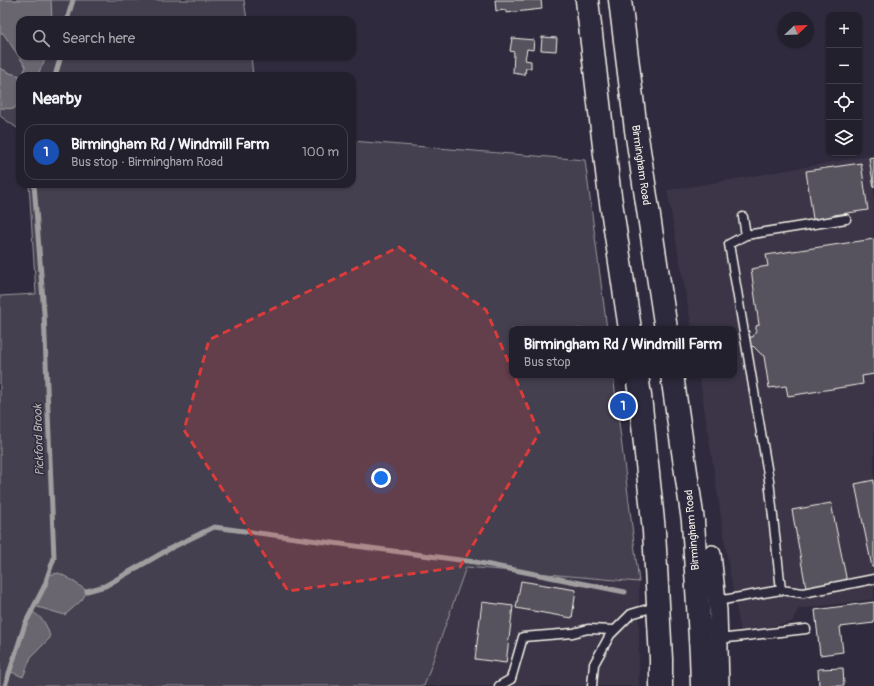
<!DOCTYPE html>
<html lang="en">
<head>
<meta charset="utf-8">
<style>
  :root { --surface:#23202e; --page:#2f2d3a; --text:#f1f3f6; --muted:#a3a3aa; --line:#403e4a; --accent:#ff9aa2 }
  body { margin:0; font-family:Pangolin,sans-serif; background:var(--page); color:var(--text) }
  .controls { position:absolute; right:12px; top:12px; display:grid; overflow:hidden; border-radius:8px; box-shadow:0 1px 3px #0004 }
  .controls button { width:36px; height:36px; display:grid; place-items:center; padding:0; border:0; border-bottom:1px solid var(--line); background:var(--surface); color:var(--text); font:20px sans-serif }
  .compass { position:absolute; left:778px; top:12px; width:36px; height:36px; border-radius:50%; background:var(--surface); box-shadow:0 1px 3px #0004; rotate:67deg }
  .you { position:absolute; left:381px; top:478px; width:14px; height:14px; margin:-10px; border:3px solid #fff; border-radius:50%; background:#1a73e8; box-shadow:0 0 0 6px #1a73e833 }
  .badge { display:grid; place-items:center; width:26px; height:26px; border-radius:50%; background:var(--accent); color:#fff; font-size:13px; font-weight:700 }
  .pin { position:absolute; translate:-50% -50%; border:2px solid #fff; box-shadow:0 1px 4px #0006 }
  .popup { position:absolute; left:509px; top:326px; width:228px; height:52px; box-sizing:border-box; display:grid; place-content:center; border-radius:8px; background:var(--surface); filter:drop-shadow(0 1px 3px #0005); font-size:13px; white-space:nowrap; color:var(--muted) }
  .popup b { font-size:15px; color:var(--text) }
  .popup::after { content:''; position:absolute; left:50%; top:100%; margin-left:-8px; border:8px solid transparent; border-top-color:var(--surface) }
  .list { margin:0; padding:0; list-style:none }
  h2 { display:flex; justify-content:space-between; align-items:center; height:52px; margin:0; padding:0 16px; font-size:17px }
  h2 small { font-size:13px; font-weight:400; color:var(--muted) }
  .list li { display:grid; grid-template-columns:26px 1fr auto; gap:12px; align-items:center; box-sizing:border-box; height:56px; margin:0 8px 8px; padding:0 8px; border:1px solid var(--line); border-radius:12px }
  .list b { display:block; font-size:15px; white-space:nowrap }
  .list p { margin:0; font-size:13px; white-space:nowrap; color:var(--muted) }
  .list em { font-size:13px; font-style:normal; color:var(--muted) }
  .icon { flex:none; width:22px; height:22px; fill:none; stroke:currentColor; stroke-width:2; stroke-linecap:round; stroke-linejoin:round }
  .map { position:relative; flex:none; width:874px; height:686px; overflow:hidden }
  .search { position:absolute; background:var(--surface); box-shadow:0 1px 3px #0004; left:16px; top:16px; width:340px; height:44px; display:flex; align-items:center; gap:10px; box-sizing:border-box; padding:0 14px; border-radius:12px; color:var(--muted); font-size:15px }
  .panel { position:absolute; background:var(--surface); box-shadow:0 1px 3px #0004; left:16px; top:72px; width:340px; height:116px; border-radius:12px }
  .map>svg:first-child { display:block }
  .built { fill:#3b3647 }
  .green { fill:#454050; stroke:#9c989c }
  .water { fill:#6a6670; stroke:#a19ea0 }
  .lines { fill:none; stroke-linecap:round; stroke-linejoin:round }
  .stream { stroke:#a19ea0; stroke-width:5 }
  .building { fill:#56525f; stroke:#f4f1e8 }
  .service-casing { stroke:#f4f1e8; stroke-width:11 }
  .minor-casing { stroke:#f4f1e8; stroke-width:20 }
  .trunk-casing { stroke:#f4f1e8; stroke-width:25 }
  .service { stroke:#2f2a3d; stroke-width:8 }
  .minor { stroke:#2f2a3d; stroke-width:17 }
  .trunk { stroke:#2f2a3d; stroke-width:22 }
  .marked { fill:#d93c3b; fill-opacity:0.2; stroke:#d93c3b; stroke-width:3; stroke-dasharray:8 5; stroke-linejoin:round }
  .labels { text-anchor:middle; dominant-baseline:central; stroke-width:3; stroke-linejoin:round; paint-order:stroke }
  .street-label { font-size:11px; fill:#f4f1e8; stroke:#2f2a3d }
  .water-label { font-size:12px; font-style:italic; fill:#b6b2b2; stroke:#2f2a3d }
</style>
</head>
<body>
<div class="map">
<svg width="874" height="686" viewBox="0 0 874 686">
  <rect width="100%" height="100%" fill="#2f2a3d"/>
  <filter id="ink" filterUnits="userSpaceOnUse"><feTurbulence type="fractalNoise" baseFrequency=".025" numOctaves="2"/><feDisplacementMap in="SourceGraphic" scale="8" xChannelSelector="R" yChannelSelector="G"/><feConvolveMatrix kernelMatrix="1 2 1 2 8 2 1 2 1" color-interpolation-filters="sRGB"/></filter>
  <g filter="url(#ink)">
    <path class="built" d="M874 155V599L798 609 792 622 741 633 729 568 699 375H734V329H692L667 190 683 188Z
      M466 567 639 582V686H424Z"/>
    <path class="green" d="M0 0H244L247 20H20V56H251L253 76H20V130L0 116Z
      M352 141 585 160 607 329H512V375H613L639 582 466 567 424 686H0V296L36 294 29 184H352Z"/>
    <path class="water" d="M0 0H51L52 20H20V56H47L37 76H22L26 67 3 33H0Z
      M0 68 10 73 21 76H20V101L14 109 0 108Z
      M59 573 70 579 87 591 82 600 65 615 34 606 45 585 48 575Z
      M31 611C42 617 48 625 50 638L31 657 23 677 9 671 25 624Z"/>
    <g class="lines">
      <path class="stream" d="M67 20 73 0
        M55 76 61 56
        M87 591 105 586 171 548 214 527 475 562 625 592
        M5 686 25 624 45 585 48 575 54 558 44 313 34 184"/>
    </g>
    <path class="building" d="M495 0H541L542 9 506 13V10L496 11Z
      M542 37 557 38 556 51 541 50Z
      M512 38 534 40 533 50 527 49 525 60 531 61V68H526L525 73 524 72V75L513 73 514 52 510 51Z
      M874 157V188L869 158Z
      M861 163 868 210 834 215 835 222 814 226 806 171Z
      M874 239V374L862 376 863 384 788 396 786 386 769 388 764 356 761 354 753 346 751 348 749 342 750 337H753L756 331V326L759 325 751 269 768 266 766 255Z
      M874 480V567H872L855 484Z
      M831 503 847 582 806 588 792 510Z
      M521 581 576 590 572 618 516 608Z
      M482 602 513 606 506 663 475 659Z
      M874 602V623L840 627 843 652 820 655 815 610Z
      M843 668 844 686H819L818 669Z"/>
    <g class="lines">
      <defs>
        <path id="service" d="M743 217 746 235 729 244 769 480 781 590
          M746 235 846 219
          M717 601 781 590 803 593 874 579
          M719 639 806 629
          M499 686 511 679 523 637 573 633 588 629 614 630
          M592 686 594 664 610 635 631 614 658 606"/>
        <path id="minor" d="M712 554 718 611 720 686"/>
        <path id="trunk" d="M587 0 609 189 630 329
          M620 0 636 130 666 329
          M637 375 640 396 654 531 661 659V686
          M672 375 693 521 701 655 702 686"/>
      </defs>
      <use href="#service" class="service-casing"/>
      <use href="#minor" class="minor-casing"/>
      <use href="#trunk" class="trunk-casing"/>
      <use href="#service" class="service"/>
      <use href="#minor" class="minor"/>
      <use href="#trunk" class="trunk"/>
    </g>
  </g>
  <path class="marked" d="M399 247 486 310 539 433 460 567 288 591 184 430 209 340Z"/>
  <g class="labels">
    <g class="street-label">
      <text transform="translate(641 165) rotate(82)">Birmingham Road</text>
      <text transform="translate(692 530) rotate(-95)">Birmingham Road</text>
    </g>
    <g class="water-label">
      <text transform="translate(39 440) rotate(-92)">Pickford Brook</text>
    </g>
  </g>
</svg>
<div class="controls">
<button>+</button>
<button>−</button>
<button><svg class="icon" aria-label="locate" viewBox="0 0 24 24"><circle cx="12" cy="12" r="6"/><path d="M12 2v4M12 18v4M2 12h4M18 12h4"/></svg></button>
<button><svg class="icon" aria-label="layers" viewBox="0 0 24 24"><path d="M12 4l9 5-9 5-9-5zM3 14l9 5 9-5"/></svg></button>
</div>
<svg class="compass" viewBox="-18 -18 36 36"><path d="M0-13l5 13h-10z" fill="#e53935"/><path d="M0 13l5-13h-10z" fill="#a3a3aa"/></svg>
<div class="you"></div>
<div class="pin badge" style="left:623px;top:406px;background:#1a4fb4">1</div>
<div class="popup"><b>Birmingham Rd / Windmill Farm</b>Bus stop</div>
<div class="search"><svg class="icon" aria-label="search" viewBox="0 0 24 24"><circle cx="10" cy="10" r="6"/><path d="M15 15l6 6"/></svg>Search here</div>
<section class="panel">
<h2>Nearby<small></small></h2>
<ul class="list">
<li><span class="badge" style="background:#1a4fb4">1</span><div><b>Birmingham Rd / Windmill Farm</b><p>Bus stop · Birmingham Road</p></div><em>100 m</em></li>
</ul>
</section>
</div>
</body>
</html>
